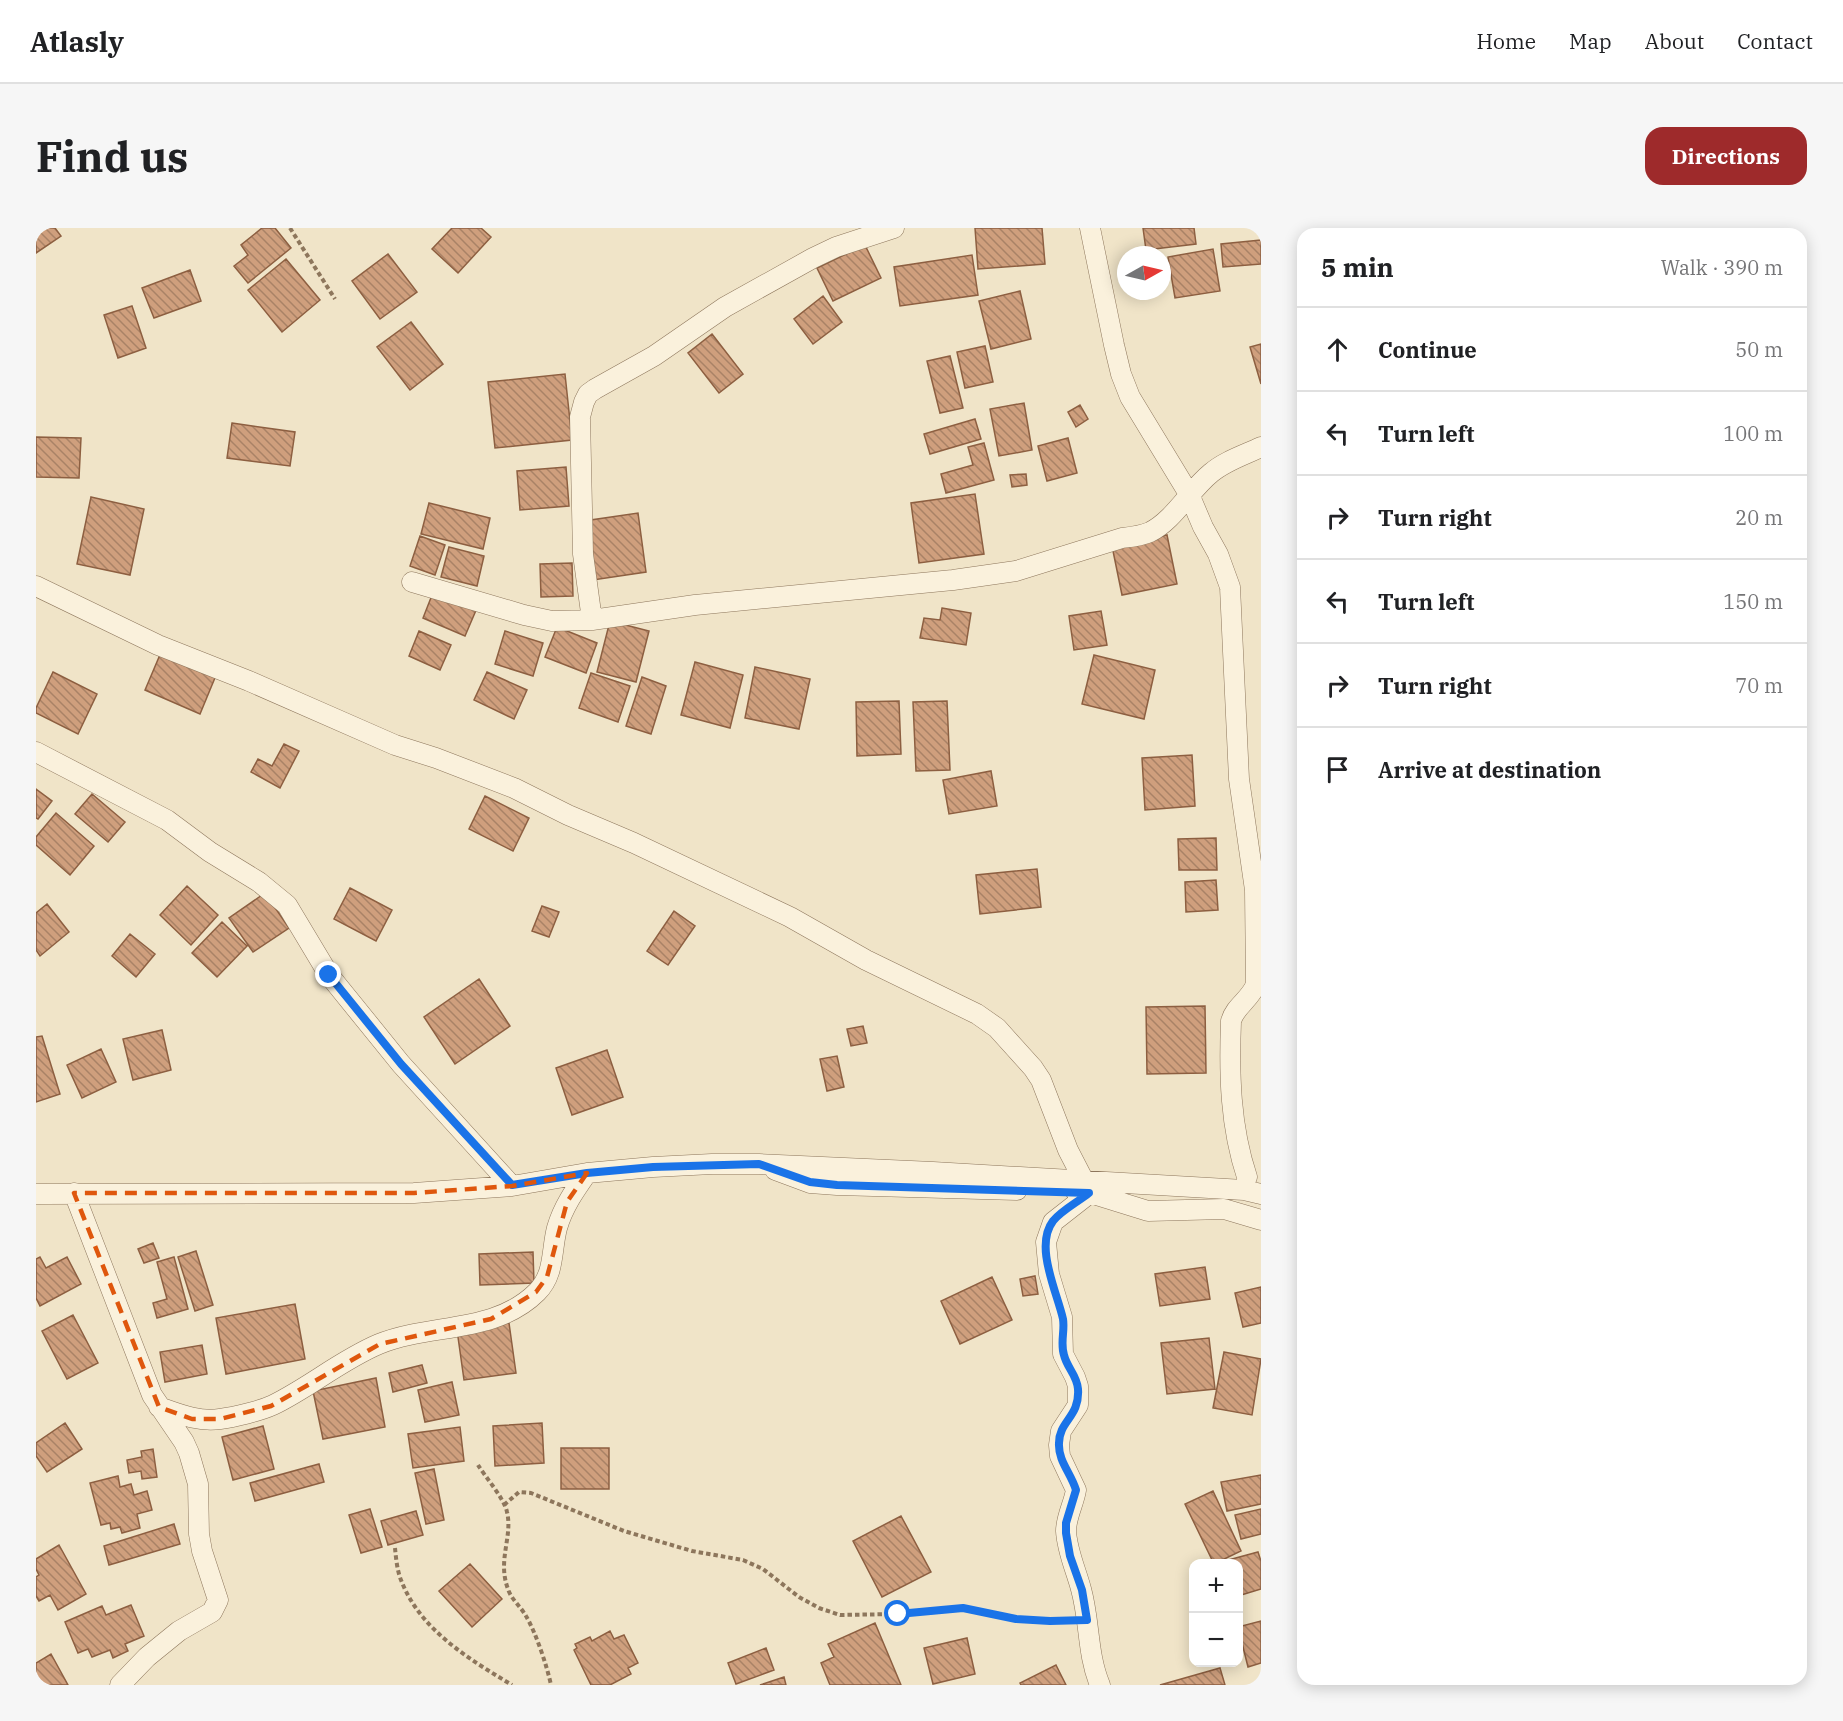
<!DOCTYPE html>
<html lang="en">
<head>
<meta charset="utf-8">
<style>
  :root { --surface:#fff; --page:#f6f6f6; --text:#202124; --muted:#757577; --line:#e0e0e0; --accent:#9e2a2b }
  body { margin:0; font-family:"IBM Plex Serif",serif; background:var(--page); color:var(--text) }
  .controls { position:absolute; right:18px; bottom:18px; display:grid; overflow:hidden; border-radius:12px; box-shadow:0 3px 15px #0003 }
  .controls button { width:54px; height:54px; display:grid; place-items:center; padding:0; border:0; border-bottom:2px solid var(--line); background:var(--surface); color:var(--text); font:30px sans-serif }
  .compass { position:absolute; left:1081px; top:18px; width:54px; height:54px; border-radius:50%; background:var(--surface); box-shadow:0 3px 15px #0003; rotate:82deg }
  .stop { position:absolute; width:18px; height:18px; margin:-14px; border:4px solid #1a73e8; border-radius:50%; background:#fff }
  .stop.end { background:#1a73e8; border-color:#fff; box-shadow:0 2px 6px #0008 }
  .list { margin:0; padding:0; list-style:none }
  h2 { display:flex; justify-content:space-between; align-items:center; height:78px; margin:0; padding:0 24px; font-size:26px }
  h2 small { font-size:20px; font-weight:400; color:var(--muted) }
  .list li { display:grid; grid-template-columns:39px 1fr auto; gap:18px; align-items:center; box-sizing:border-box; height:84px; padding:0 24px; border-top:2px solid var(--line) }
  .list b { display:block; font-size:22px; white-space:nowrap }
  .list em { font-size:20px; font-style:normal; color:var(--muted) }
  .icon { flex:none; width:33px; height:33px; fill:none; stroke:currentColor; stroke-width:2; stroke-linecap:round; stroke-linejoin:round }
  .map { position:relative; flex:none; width:1225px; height:1457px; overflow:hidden; border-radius:18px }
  header { display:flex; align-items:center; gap:36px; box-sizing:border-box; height:84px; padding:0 30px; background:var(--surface); border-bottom:2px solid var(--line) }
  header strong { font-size:28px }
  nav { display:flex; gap:33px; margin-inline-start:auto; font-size:21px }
  .intro { display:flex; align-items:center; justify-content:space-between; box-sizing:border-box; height:144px; padding:0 36px }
  h1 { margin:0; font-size:42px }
  .button { padding:15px 27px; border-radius:18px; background:var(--accent); color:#fff; font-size:21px; font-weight:700 }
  main { display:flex; gap:36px; padding:0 36px }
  aside { flex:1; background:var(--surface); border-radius:18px; box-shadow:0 3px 15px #0003 }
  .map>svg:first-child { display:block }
  .building { fill:url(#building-back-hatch); stroke:#8d5f41; stroke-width:1.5 }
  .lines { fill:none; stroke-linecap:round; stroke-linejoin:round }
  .street-casing { stroke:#8d765c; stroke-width:21 }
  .path { stroke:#8d765c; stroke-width:4; stroke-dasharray:4.5 3; stroke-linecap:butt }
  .street { stroke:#faf1dc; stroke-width:20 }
  .route { stroke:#1a73e8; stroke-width:8 }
  .marked { fill:none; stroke:#df570d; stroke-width:4.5; stroke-dasharray:12 8; stroke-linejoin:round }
</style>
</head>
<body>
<header>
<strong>Atlasly</strong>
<nav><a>Home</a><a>Map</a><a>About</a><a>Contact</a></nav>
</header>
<div class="intro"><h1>Find us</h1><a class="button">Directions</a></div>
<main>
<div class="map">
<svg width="1225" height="1457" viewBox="0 0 1225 1457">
  <defs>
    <pattern id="building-back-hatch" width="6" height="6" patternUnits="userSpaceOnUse" patternTransform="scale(1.5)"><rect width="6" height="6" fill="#cf9f7d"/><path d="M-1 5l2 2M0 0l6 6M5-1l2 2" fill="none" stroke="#a98266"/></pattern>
  </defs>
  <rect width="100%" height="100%" fill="#f0e4c8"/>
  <path class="building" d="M0 0H19L25 8 0 25Z
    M226 0H239L255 20 212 55 198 38 212 27 205 17Z
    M416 0H445L455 9 422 45 396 21Z
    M939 0H1006L1009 36 942 41Z
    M1107 0H1158L1160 16 1110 22Z
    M1225 12V36L1187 39 1185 16Z
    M829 17 845 50 797 73 781 40Z
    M1177 21 1184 63 1139 70 1132 29Z
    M352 26 381 64 344 91 316 53Z
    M936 27 942 67 864 78 858 39Z
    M250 31 284 72 246 104 212 62Z
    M154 42 165 73 118 90 106 60Z
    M984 63 995 111 955 121 943 73Z
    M787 68 806 94 777 116 758 91Z
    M96 78 110 120 82 130 68 87Z
    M375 94 407 136 374 162 341 119Z
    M676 106 707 146 683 165 652 125Z
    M1225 116V156L1214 119Z
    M949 118 957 154 929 160 921 124Z
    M914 128 927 180 904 185 891 133Z
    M529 146 536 212 459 220 452 154Z
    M988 175 996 222 963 228 954 181Z
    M1044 177 1052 191 1040 199 1032 184Z
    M939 191 945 211 894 226 888 206Z
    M196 195 259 204 254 238 191 230Z
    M0 209 45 210 43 250 0 249Z
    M1032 210 1041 245 1011 253 1002 218Z
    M948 215 958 252 910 265 905 246 937 237 932 219Z
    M530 239 533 278 484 282 481 243Z
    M990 246 991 257 976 259 974 247Z
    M939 266 948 326 883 335 875 275Z
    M55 269 108 281 94 347 41 336Z
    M393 275 454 290 447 321 385 306Z
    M602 285 610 344 557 352 548 293Z
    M1131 307 1141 356 1086 367 1076 318Z
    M384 308 409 317 399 347 374 338Z
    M413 319 448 328 441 358 405 349Z
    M536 335 537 368 505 369 504 336Z
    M398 362 441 380 429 408 387 390Z
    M906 380 935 385 930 417 884 410 888 390 904 392Z
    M1065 383 1071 417 1038 422 1033 388Z
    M574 393 613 403 600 454 561 444Z
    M521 399 561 415 550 445 509 429Z
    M383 403 415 417 404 442 373 428Z
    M469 403 507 415 497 448 459 436Z
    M126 422 181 445 164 486 109 462Z
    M1058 427 1119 442 1108 491 1046 476Z
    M659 434 707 447 694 500 645 487Z
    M719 439 774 451 763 501 709 490Z
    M17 444 61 466 42 506 0 485V480Z
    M451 444 491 462 478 491 438 472Z
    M555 445 594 458 582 494 543 480Z
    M606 449 630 458 615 506 590 498Z
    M863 473 865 526 821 528 820 474Z
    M911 473 914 542 880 543 877 474Z
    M248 516 263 523 244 560 215 544 222 531 236 538Z
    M1156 527 1159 578 1109 582 1106 530Z
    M955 543 961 578 913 586 907 552Z
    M0 561 16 573 2 591 0 590Z
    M56 566 89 594 72 614 39 586Z
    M449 568 493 590 477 623 433 601Z
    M20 585 58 618 34 647 0 617V609Z
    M1180 610 1181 642H1143L1142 611Z
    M1001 641 1005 679 944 686 940 647Z
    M1180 652 1182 682 1150 684 1149 654Z
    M151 658 182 687 155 717 124 687Z
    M314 660 356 682 340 713 298 691Z
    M229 665 253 700 217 724 193 690Z
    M11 676 33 704 4 728 0 722V685Z
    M506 678 523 684 513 709 496 703Z
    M638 683 659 698 632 737 611 723Z
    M186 694 211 718 181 749 156 725Z
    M94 706 119 726 100 749 76 728Z
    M443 751 474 798 419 836 388 789Z
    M1169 778 1170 845 1111 846 1110 779Z
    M827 798 831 815 815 818 811 801Z
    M126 802 135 842 97 852 87 811Z
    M6 808 24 866 0 874V809Z
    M65 821 80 854 46 870 31 837Z
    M571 822 587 869 536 887 520 840Z
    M801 828 808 859 791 863 784 831Z
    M117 1015 123 1030 108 1035 102 1021Z
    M160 1023 177 1077 159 1083 142 1029Z
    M497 1024 498 1055 444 1057 443 1026Z
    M4 1029 10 1040 31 1029 45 1056 4 1078 0 1070V1031Z
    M138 1029 152 1081 121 1090 117 1075 131 1071 121 1034Z
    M1169 1039 1174 1071 1124 1078 1119 1046Z
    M999 1048 1002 1066 987 1068 984 1051Z
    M956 1049 976 1092 924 1116 905 1073Z
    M1225 1059V1095L1207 1099 1199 1065Z
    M259 1076 269 1131 190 1146 180 1090Z
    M37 1087 62 1135 31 1151 6 1103Z
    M473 1095 480 1145 428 1152 421 1102Z
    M1173 1110 1179 1161 1131 1166 1125 1115Z
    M166 1117 171 1146 129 1154 124 1124Z
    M1188 1124 1225 1131 1216 1187 1177 1180Z
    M386 1137 391 1155 357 1164 353 1145Z
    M340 1150 349 1199 287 1211 277 1163Z
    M416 1154 423 1187 389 1194 382 1162Z
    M29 1195 46 1221 11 1244 0 1228V1215Z
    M506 1195 508 1235 459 1238 457 1198Z
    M227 1198 238 1241 197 1252 186 1209Z
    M424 1199 428 1233 377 1240 372 1206Z
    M525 1220H573V1261H525Z
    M117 1221 121 1249 106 1251 105 1243 93 1245 91 1232 106 1229 105 1223Z
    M283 1236 288 1254 219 1273 214 1255Z
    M398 1241 408 1292 390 1296 379 1245Z
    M1225 1247V1276L1191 1283 1185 1254Z
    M82 1248 84 1259 95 1256 98 1267 111 1263 116 1282 101 1286 104 1300 86 1305 84 1299 75 1301 74 1295 65 1297 54 1255Z
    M1177 1263 1205 1323 1178 1336 1149 1276Z
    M334 1281 346 1319 325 1325 313 1287Z
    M1225 1281V1306L1205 1311 1199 1287Z
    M380 1283 387 1307 352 1317 345 1293Z
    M865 1288 895 1344 846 1369 817 1313Z
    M138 1296 144 1316 73 1337 68 1318Z
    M23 1317 50 1366 22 1382 14 1367 3 1373 0 1368V1349L3 1347 0 1341V1331Z
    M1222 1324 1225 1333V1361L1202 1368V1336H1186L1185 1334Z
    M434 1336 466 1371 436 1399 403 1363Z
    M95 1377 108 1408 89 1416 92 1423 77 1430 74 1422 56 1429 52 1421 42 1425 29 1394 66 1378 70 1387Z
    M1225 1393V1435L1212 1439 1202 1399Z
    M839 1395 865 1457H794L785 1435 798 1429 792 1416Z
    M574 1403 578 1411 588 1407 602 1435 592 1440 595 1446 574 1457H555L538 1422 541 1420 539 1416 554 1409 556 1413Z
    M931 1410 939 1446 897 1456 888 1420Z
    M730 1420 738 1442 700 1456 692 1435Z
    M15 1426 32 1457H0V1435Z
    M1020 1437 1030 1457H985L984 1455Z
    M1184 1440 1189 1457H1124Z
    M748 1449 750 1457H724Z"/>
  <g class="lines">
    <defs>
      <path id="street" d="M1054 0 1078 117 1085 146 1094 169 1153 266 1167 299 1182 326 1194 359 1203 551 1219 662 1220 756C1215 771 1199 778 1195 793 1193 846 1194 898 1211 949
        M376 354 488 387 516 393 556 392 659 377 917 352 980 343 1086 310C1095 309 1105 308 1114 304 1137 293 1154 262 1175 245 1189 233 1208 227 1225 219
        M0 358 122 417 213 453 359 517 400 530 478 560 532 587 598 615 754 689 830 732 941 786 961 800 997 840 1005 852 1032 922 1048 953
        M556 392 547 326 544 189 548 174 552 166 559 161 618 128 689 79 777 30 800 19 858 0
        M0 524 131 592 174 624 223 654 251 677 293 747 365 836 476 958
        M739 942 774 955 801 957 981 962
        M1040 964 1054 965 1112 983 1188 981 1225 992
        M38 965 116 1167 148 1214 153 1225 162 1256 163 1306 166 1323 182 1372 176 1384 143 1403 111 1429 84 1457
        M1054 965 1017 994 1010 1014 1013 1046 1026 1089 1027 1126 1039 1149 1042 1158V1177L1025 1203 1023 1217 1024 1228 1040 1262C1038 1275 1030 1289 1030 1303 1031 1323 1040 1342 1045 1361 1054 1393 1051 1426 1064 1457
        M0 966 378 965 476 958 551 945 617 939 676 936H723L897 944 1208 962 1225 966
        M123 1179C143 1186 162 1194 184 1191 199 1189 224 1183 237 1177 274 1159 305 1132 343 1116 395 1095 459 1106 501 1064 519 1046 515 1023 521 1000 527 979 539 962 551 945"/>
    </defs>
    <use href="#street" class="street-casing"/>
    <path class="path" d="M254 0 299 71
      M442 1237C450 1250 468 1270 471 1284 477 1309 461 1332 472 1361 475 1371 485 1379 490 1388 500 1405 511 1438 515 1457
      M468 1277 483 1264 495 1265 588 1303 656 1323 707 1332 727 1341 763 1369 783 1380 804 1387 862 1386 927 1380 980 1391 1029 1393
      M359 1320C360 1330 361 1342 365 1352 384 1402 433 1431 476 1457"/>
    <use href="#street" class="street"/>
  </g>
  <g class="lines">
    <path class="route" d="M293 747 365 836 476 957 551 945 617 939 723 936 774 954 801 957 1053 965C1042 974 1026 982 1017 993 998 1018 1021 1064 1027 1091 1029 1103 1024 1115 1028 1127 1031 1140 1041 1147 1042 1161 1044 1189 1023 1193 1023 1215 1022 1233 1035 1245 1040 1262L1030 1295V1305L1034 1328 1046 1362 1051 1392 1014 1393 980 1391 927 1380 862 1386"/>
  </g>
  <path class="marked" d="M551 945 531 974 511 1049 500 1064 455 1091 344 1116 235 1178 184 1191H156L123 1179 38 965H378L476 958Z"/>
</svg>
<div class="controls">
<button>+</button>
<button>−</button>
</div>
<svg class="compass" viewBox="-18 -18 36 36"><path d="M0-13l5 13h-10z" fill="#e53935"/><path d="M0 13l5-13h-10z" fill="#757577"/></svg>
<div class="stop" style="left:862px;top:1386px"></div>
<div class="stop end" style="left:293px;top:747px"></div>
</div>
<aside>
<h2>5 min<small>Walk · 390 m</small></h2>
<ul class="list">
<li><svg class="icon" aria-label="ahead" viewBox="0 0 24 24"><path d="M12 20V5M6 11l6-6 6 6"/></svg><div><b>Continue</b></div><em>50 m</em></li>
<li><svg class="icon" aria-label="left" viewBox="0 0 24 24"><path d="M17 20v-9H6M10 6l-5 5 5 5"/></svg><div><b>Turn left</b></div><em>100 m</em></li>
<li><svg class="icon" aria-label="right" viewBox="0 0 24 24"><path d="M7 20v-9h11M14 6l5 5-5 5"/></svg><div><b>Turn right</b></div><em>20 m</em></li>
<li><svg class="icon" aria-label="left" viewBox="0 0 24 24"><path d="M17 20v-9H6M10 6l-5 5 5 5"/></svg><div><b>Turn left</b></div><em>150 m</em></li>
<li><svg class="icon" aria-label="right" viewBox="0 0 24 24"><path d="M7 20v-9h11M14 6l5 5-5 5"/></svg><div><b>Turn right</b></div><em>70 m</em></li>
<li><svg class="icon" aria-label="arrive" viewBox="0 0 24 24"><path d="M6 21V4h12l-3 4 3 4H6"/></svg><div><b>Arrive at destination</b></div></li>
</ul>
</aside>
</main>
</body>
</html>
